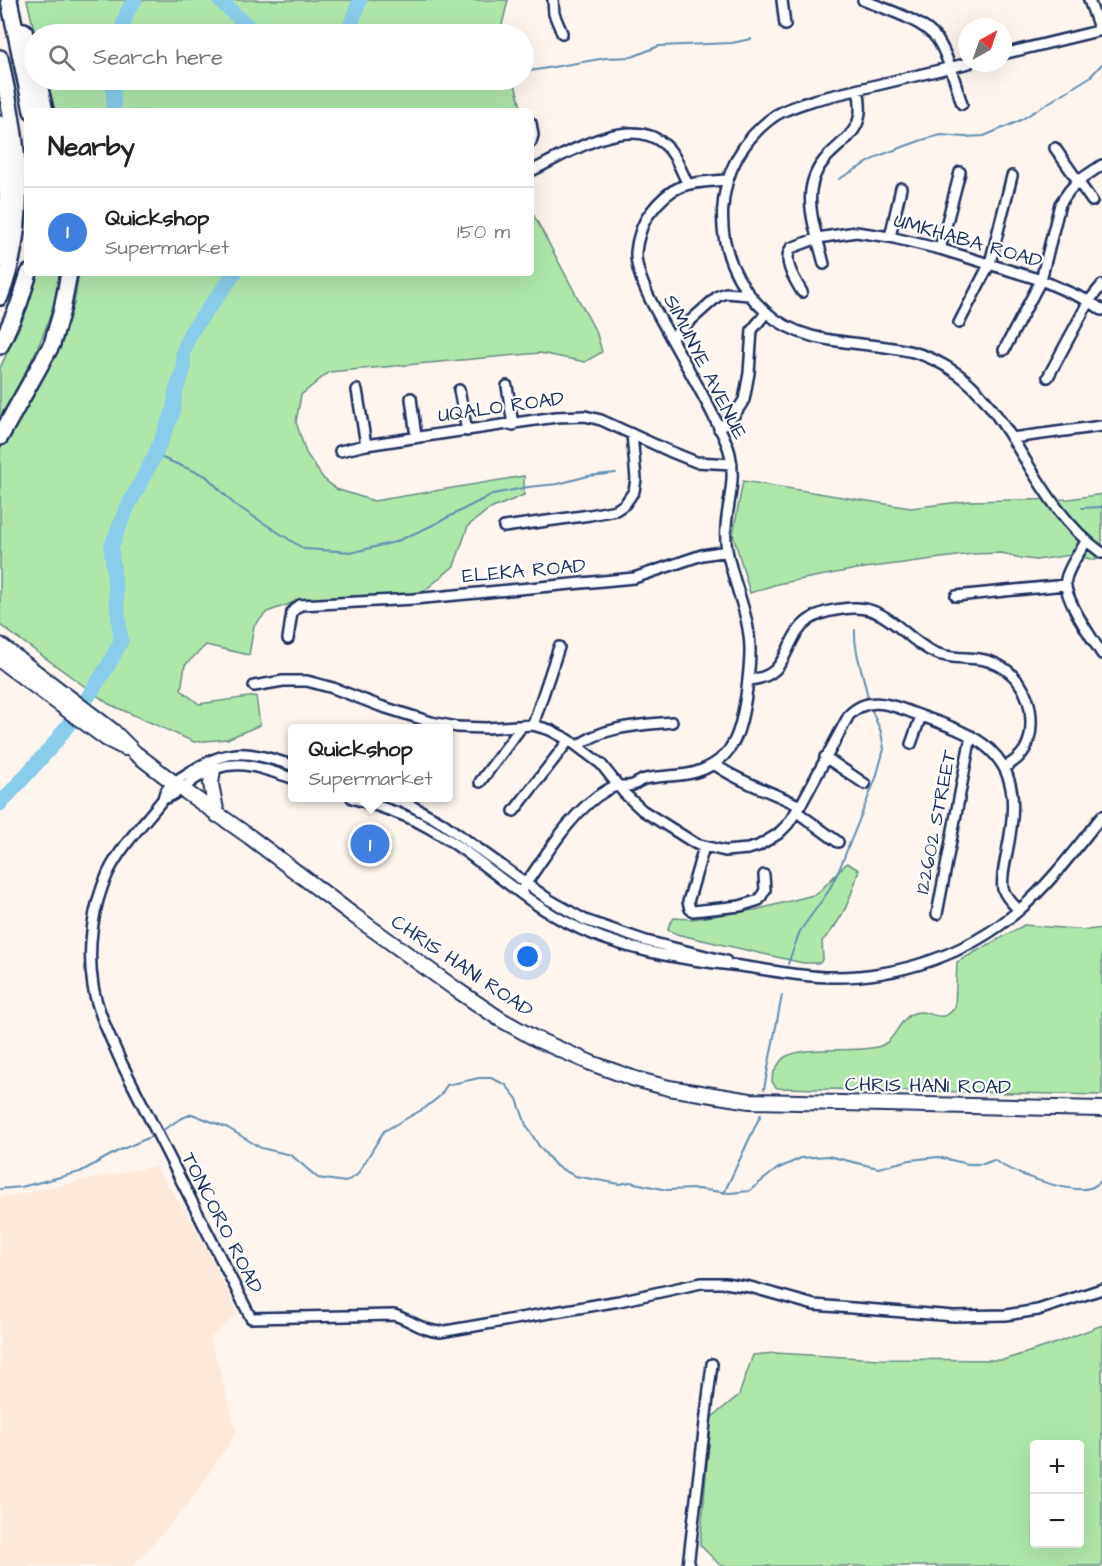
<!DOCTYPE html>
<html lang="en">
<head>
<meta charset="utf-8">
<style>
  :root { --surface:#fff; --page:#f6f6f6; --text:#222; --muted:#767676; --line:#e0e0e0; --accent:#b45309 }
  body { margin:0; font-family:"Architects Daughter",sans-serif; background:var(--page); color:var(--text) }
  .controls { position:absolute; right:18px; bottom:18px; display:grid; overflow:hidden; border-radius:6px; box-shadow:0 6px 24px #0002 }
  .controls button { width:54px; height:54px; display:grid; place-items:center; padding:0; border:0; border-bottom:2px solid var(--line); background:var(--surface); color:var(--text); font:30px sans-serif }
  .compass { position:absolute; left:958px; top:18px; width:54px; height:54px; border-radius:50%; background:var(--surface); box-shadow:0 6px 24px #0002; rotate:40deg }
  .you { position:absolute; left:528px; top:957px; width:21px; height:21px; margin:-15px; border:4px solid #fff; border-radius:50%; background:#1a73e8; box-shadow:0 0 0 9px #1a73e833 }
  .badge { display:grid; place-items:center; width:39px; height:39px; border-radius:50%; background:var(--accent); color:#fff; font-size:20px; font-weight:700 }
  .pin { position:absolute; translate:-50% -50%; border:3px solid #fff; box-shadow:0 2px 6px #0006 }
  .popup { position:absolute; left:288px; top:724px; width:165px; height:78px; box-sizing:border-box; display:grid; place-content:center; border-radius:6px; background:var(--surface); filter:drop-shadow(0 2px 4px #0005); font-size:20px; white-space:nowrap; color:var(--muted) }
  .popup b { font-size:22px; color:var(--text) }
  .popup::after { content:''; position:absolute; left:50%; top:100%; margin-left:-12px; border:12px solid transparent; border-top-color:var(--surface) }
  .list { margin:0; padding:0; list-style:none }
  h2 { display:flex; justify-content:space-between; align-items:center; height:78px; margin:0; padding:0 24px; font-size:26px }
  h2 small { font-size:20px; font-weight:400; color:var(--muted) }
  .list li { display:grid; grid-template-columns:39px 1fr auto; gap:18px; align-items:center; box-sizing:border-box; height:90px; padding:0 24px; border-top:2px solid var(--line) }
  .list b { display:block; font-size:22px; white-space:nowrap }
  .list p { margin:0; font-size:20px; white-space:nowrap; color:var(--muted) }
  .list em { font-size:20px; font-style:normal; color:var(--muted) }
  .icon { flex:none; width:33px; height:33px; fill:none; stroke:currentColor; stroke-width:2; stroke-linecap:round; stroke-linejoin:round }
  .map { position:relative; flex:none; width:1102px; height:1566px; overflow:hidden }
  .search { position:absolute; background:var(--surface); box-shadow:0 6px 24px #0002; left:24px; top:24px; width:510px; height:66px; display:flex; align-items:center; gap:15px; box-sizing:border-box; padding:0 21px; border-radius:33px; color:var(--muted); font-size:22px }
  .panel { position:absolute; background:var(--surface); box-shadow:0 6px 24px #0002; left:24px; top:108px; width:510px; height:168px; border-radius:6px }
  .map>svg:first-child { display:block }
  .built { fill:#fde9d9 }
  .green { fill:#afe7ab; stroke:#658b84; stroke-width:1.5; fill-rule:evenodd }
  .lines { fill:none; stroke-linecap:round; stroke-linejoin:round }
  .stream { stroke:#5c8eb2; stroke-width:2 }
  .river { stroke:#88cdea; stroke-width:15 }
  .minor-casing { stroke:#1b2f5e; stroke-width:14 }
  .secondary-casing { stroke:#1b2f5e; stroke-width:18 }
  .primary-casing { stroke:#1b2f5e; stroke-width:20 }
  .minor { stroke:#fff; stroke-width:9 }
  .secondary { stroke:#fff; stroke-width:14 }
  .primary { stroke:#fff; stroke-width:15 }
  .labels { text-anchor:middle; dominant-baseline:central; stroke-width:4.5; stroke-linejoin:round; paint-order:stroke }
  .street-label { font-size:20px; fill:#1b2f5e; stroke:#fff }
</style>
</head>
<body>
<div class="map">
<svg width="1102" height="1566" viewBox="0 0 1102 1566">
  <rect width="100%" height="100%" fill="#fef5ee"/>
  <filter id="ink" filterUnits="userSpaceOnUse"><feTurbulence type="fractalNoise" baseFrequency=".0167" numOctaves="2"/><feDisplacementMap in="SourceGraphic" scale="12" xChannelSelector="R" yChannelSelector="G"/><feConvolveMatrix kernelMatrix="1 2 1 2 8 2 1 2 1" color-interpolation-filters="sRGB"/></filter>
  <g filter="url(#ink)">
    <path class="built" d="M155 1166 197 1230 238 1313 210 1338 237 1431 188 1504 133 1566H0V1198Z"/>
    <path class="green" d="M27 0H508L502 25 504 34H35Z
      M47 80H514L522 111H55Z
      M531 210 597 334 602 352 585 362 540 353 329 372 301 395 296 422 306 453 323 478 336 489 374 501 524 476V495L488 510 468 526 454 566 418 596 295 602 267 612 254 626 249 655 206 645 185 665 181 690 199 704 256 696 260 725 227 739 194 742 109 704 0 625V449L56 351 74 304 79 273H531Z
      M38 273H60C52 329 28 369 0 417V368L25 315Z
      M743 481 911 508 968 501 1069 499 1102 494V558L1095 560 1071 555 1036 560 1020 558 1002 553 972 554 857 569 777 584 750 593 733 534Z
      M847 863 859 870C851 897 843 921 822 941L823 958 820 963H803L676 934 668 930 669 925 674 918 692 919 755 910 817 894Z
      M1024 925 1087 930 1102 928V1095L777 1088C771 1083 771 1079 774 1072 777 1067 780 1060 785 1057 806 1045 853 1053 877 1047 895 1043 896 1024 910 1015 928 1004 940 1029 955 1007L957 962Z
      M1102 1325V1566H721L700 1545 711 1418 739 1395 753 1355 775 1353 879 1359 1003 1360 1048 1346ZM1034 1444H1080V1544H1034Z"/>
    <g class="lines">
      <path class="stream" d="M524 72 606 58 632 57 659 46 732 43 751 39
        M839 179 881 155 922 140 941 135 964 137 984 136 1019 121 1090 77 1102 64
        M155 455 206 476 234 504 304 549 354 552 395 542 431 526 493 494 528 487 558 484 588 476 616 473
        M1082 508 1102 507
        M855 630C854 653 864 675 868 698
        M788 964 800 931 828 892 839 870 876 778 884 749 881 732 872 711
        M764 1089 782 995
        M160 1132 180 1119 192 1114 228 1128 261 1148 291 1155 318 1178 345 1182 357 1175 384 1131 425 1108 440 1096 447 1085 479 1078H491L506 1085 517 1099 526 1125 539 1146 556 1166 575 1176 620 1184 630 1182 667 1190 697 1189 730 1193 749 1191 777 1169 801 1158 828 1156 878 1168 910 1160 938 1157 968 1164H983L994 1160C1012 1173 1068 1194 1090 1188 1094 1187 1099 1183 1102 1180
        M0 1189 21 1187 80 1172 118 1151 155 1135
        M724 1193 761 1114"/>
      <path class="river" d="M219 0 252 30 262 34
        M120 34 128 10 135 0
        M345 34 349 29 360 0
        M113 80 114 111
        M0 804 54 744 82 706 108 666 121 641 111 547 127 508 155 455 173 412 176 391 184 368 183 353 190 333 235 273"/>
      <defs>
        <path id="minor" d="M553 0 554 14 562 33
          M782 0 785 25
          M863 0C885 9 923 20 937 39 948 54 956 86 962 104
          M1089 0 1100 31
          M1003 54 1102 30
          M969 63 814 100C801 104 788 108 776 115 708 161 705 259 766 312 807 349 863 339 913 352 929 356 945 365 958 374 979 389 994 411 1008 432 1036 476 1059 522 1102 553
          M531 123 533 135 531 142
          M1055 148 1092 201
          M531 171C565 155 628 113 664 144 675 153 681 170 687 183
          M890 237 901 188
          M940 249 960 172
          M824 264C818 239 805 206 813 181 825 140 871 144 858 90
          M802 292C795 280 782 261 791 248L818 238 856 232 890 237 940 249 1041 280 1089 301 1102 310
          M959 323 990 263 1012 176
          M671 338 718 296 726 293 749 295
          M1004 350 1041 280 1060 204 1069 191 1078 181 1102 165
          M1048 377 1089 301 1102 285
          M507 386 513 425
          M357 390 366 445
          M459 390 467 431
          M411 398 416 437
          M719 429 735 414 744 400 749 373 752 330 766 313
          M1012 438 1102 426
          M340 451 366 445 426 436 556 417 585 416 601 420 669 451 696 462 732 464
          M504 527 590 515 616 510 625 504 634 491 636 479 632 434
          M1086 542C1079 553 1069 566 1066 579 1062 597 1092 638 1102 654
          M956 596 1065 585
          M288 639 292 612 300 605 414 599 634 578 702 555 727 551
          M748 680C792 677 781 640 809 620 821 611 838 609 853 608 886 606 904 637 931 651 947 659 962 657 979 659 1012 664 1032 691 1031 724 1031 745 1023 757 1005 767
          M254 686 283 681H307L333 688 380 706 431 722 457 727 486 728 533 725 550 730 569 740 601 764 624 793 642 810 696 844 725 851 748 849 758 846 778 834 788 824 803 801 849 715C866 697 887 703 908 711 933 721 961 728 983 744 1020 771 1015 813 1007 852 1005 863 1001 877 1003 889 1006 898 1013 904 1019 910
          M533 725 559 647
          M911 744 921 716
          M578 746C603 726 641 725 672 722
          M825 757 865 784
          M714 764C741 783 771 791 800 806
          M292 765C243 750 230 747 185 775 175 781 165 787 163 799 145 822 121 846 108 873 92 907 87 950 93 986 97 1011 112 1041 122 1064L251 1318 394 1315C411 1320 423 1331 440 1332L619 1301 701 1283H725L750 1287 814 1305 954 1316 1006 1315 1038 1310 1102 1289
          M480 782 522 726
          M352 798C375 805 399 812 420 823 471 849 512 893 562 920 618 950 678 959 740 966 770 970 800 977 830 977 897 978 967 955 1018 911 1050 884 1076 848 1102 816
          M389 798 408 804 441 822 548 899 585 920 646 941 726 961
          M163 799C175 796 185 786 195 779 230 755 255 766 292 778
          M514 811 569 740
          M797 812 838 842
          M704 847 688 902 690 909 693 911 740 906 759 900 765 890 764 875
          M520 892C544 859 571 810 607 790 619 783 623 788 633 785 637 783 641 780 645 779 662 775 680 777 696 772 735 760 740 731 746 696 748 681 750 665 750 650 750 615 733 584 727 550 721 517 738 487 730 454 727 440 719 428 713 415 695 379 674 345 655 309 647 294 635 270 636 252 637 240 642 223 650 213 674 181 690 183 727 180
          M937 914 971 736
          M688 1566 712 1364"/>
        <path id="secondary" d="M0 645 113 731 135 753 182 789 250 837 353 915 457 990 500 1019 536 1039 591 1063 635 1079 669 1088 750 1101 1102 1109
          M0 660 107 739 125 748
          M213 769 211 784 217 815"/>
        <path id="primary" d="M9 0 32 111
          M24 31 34 67
          M0 58C17 139 31 217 0 297
          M38 80 45 111
          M0 124C6 170 12 214 0 259
          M0 346 19 304 29 273
          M0 437 52 344 62 310 69 273"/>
      </defs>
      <use href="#minor" class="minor-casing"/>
      <use href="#secondary" class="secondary-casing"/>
      <use href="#primary" class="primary-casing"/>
      <use href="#minor" class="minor"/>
      <use href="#secondary" class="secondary"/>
      <use href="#primary" class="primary"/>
    </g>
  </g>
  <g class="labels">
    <g class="street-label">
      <text transform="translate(968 241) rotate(16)">UMKHABA ROAD</text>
      <text transform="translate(705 367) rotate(63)">SIMUNYE AVENUE</text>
      <text transform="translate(501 407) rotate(-8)">UQALO ROAD</text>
      <text transform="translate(524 571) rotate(-5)">ELEKA ROAD</text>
      <text transform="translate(936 822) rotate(-79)">122602 STREET</text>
      <text transform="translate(462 966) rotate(34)">CHRIS HANI ROAD</text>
      <text transform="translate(928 1086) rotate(1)">CHRIS HANI ROAD</text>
      <text transform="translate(222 1223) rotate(63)">TONCORO ROAD</text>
    </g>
  </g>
</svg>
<div class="controls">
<button>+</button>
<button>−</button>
</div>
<svg class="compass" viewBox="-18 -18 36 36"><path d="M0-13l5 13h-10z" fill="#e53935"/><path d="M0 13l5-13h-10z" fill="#767676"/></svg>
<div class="you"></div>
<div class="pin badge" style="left:370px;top:844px;background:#3f7fe0">1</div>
<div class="popup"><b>Quickshop</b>Supermarket</div>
<div class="search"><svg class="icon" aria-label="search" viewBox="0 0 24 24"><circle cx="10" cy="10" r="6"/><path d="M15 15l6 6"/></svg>Search here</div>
<section class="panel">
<h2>Nearby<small></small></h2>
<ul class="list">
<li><span class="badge" style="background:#3f7fe0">1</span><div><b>Quickshop</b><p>Supermarket</p></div><em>150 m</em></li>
</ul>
</section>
</div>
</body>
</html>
